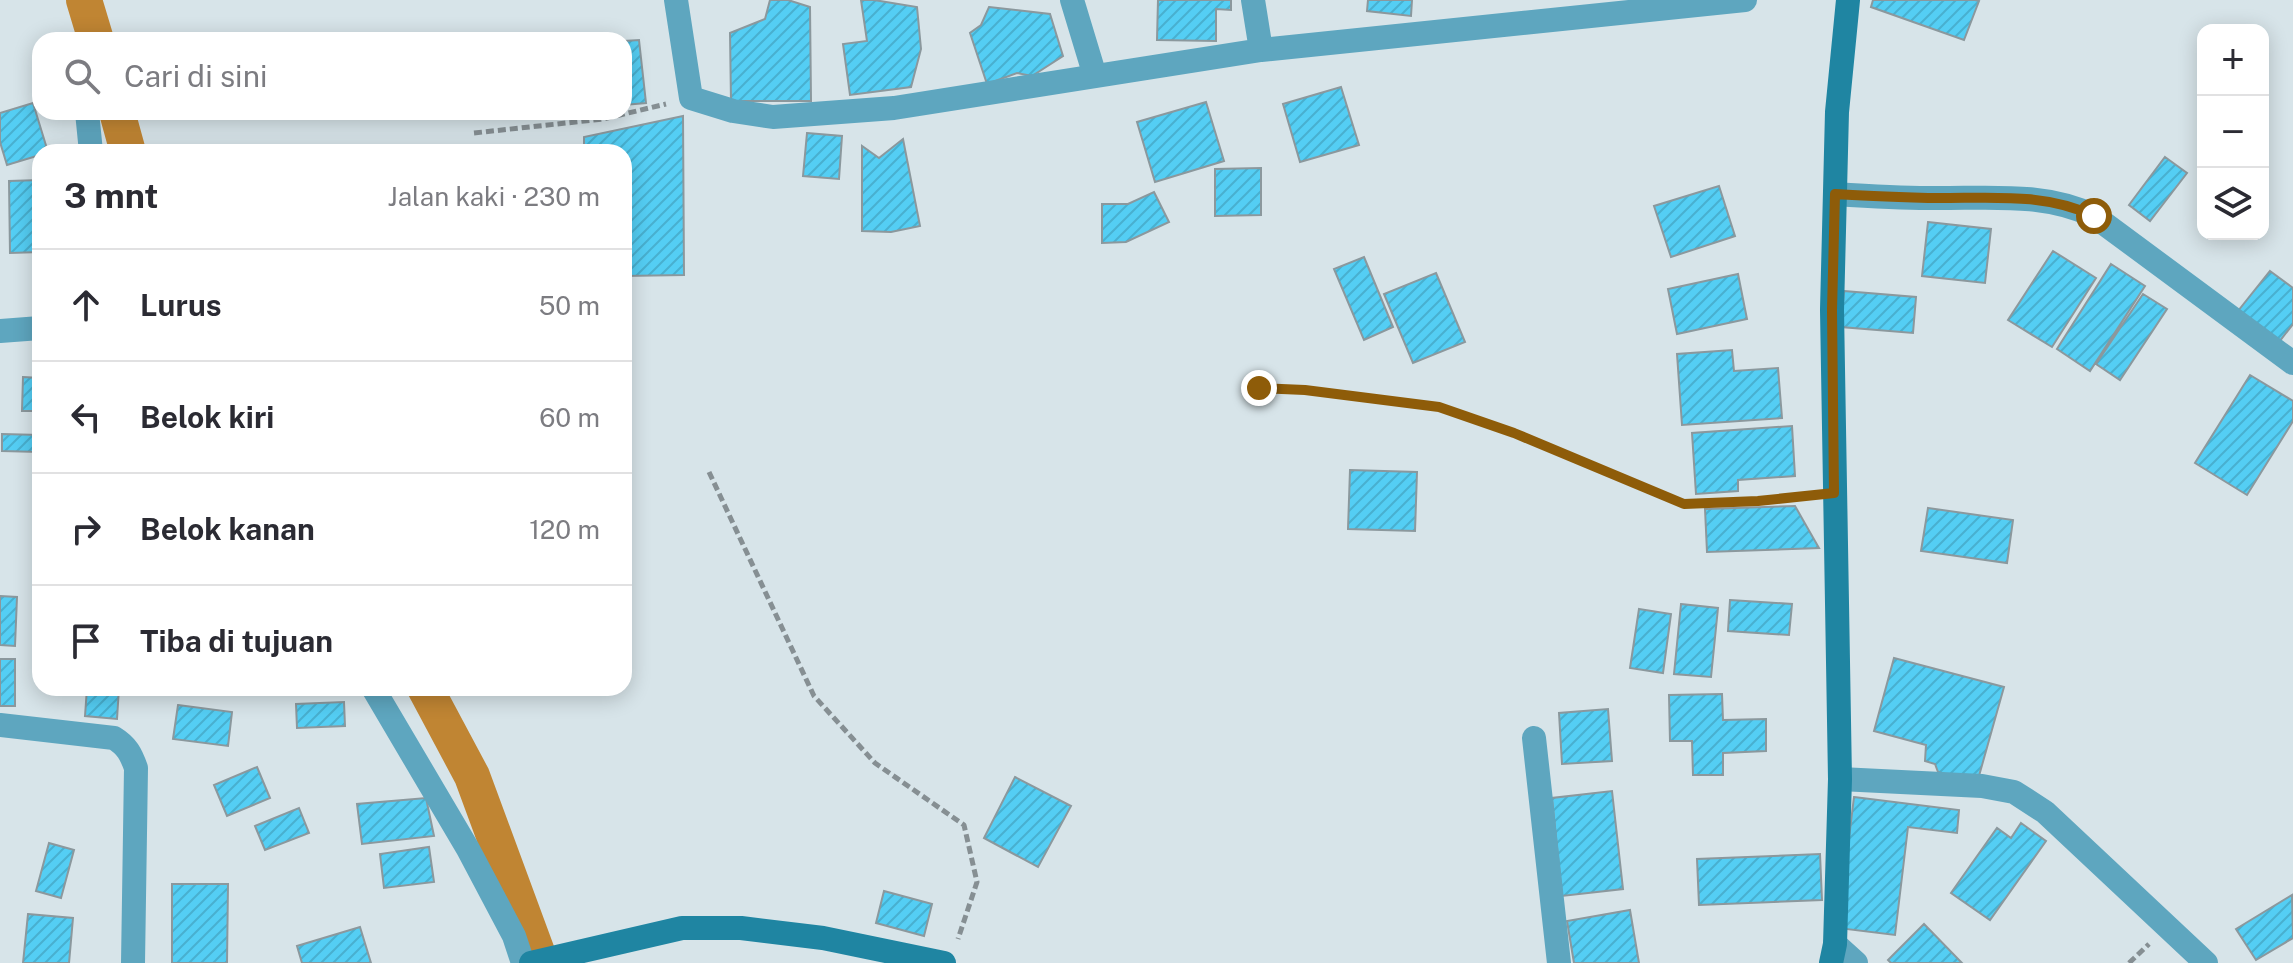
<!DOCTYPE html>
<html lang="id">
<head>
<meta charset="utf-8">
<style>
  :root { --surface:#fff; --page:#f2f2f3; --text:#2b2b33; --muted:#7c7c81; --line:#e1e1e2 }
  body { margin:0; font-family:"Public Sans",sans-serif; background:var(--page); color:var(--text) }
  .controls { position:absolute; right:24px; top:24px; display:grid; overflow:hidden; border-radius:16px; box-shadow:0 4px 20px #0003 }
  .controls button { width:72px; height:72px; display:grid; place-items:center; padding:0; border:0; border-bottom:2px solid var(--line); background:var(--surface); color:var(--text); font:40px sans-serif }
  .stop { position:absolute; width:24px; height:24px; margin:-18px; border:6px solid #8e5c09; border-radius:50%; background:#fff }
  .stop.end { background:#8e5c09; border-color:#fff; box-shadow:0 2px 8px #0008 }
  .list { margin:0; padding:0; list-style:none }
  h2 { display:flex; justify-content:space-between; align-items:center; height:104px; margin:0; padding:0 32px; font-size:34px }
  h2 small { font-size:26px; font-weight:400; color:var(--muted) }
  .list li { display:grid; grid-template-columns:52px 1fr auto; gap:24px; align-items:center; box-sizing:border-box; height:112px; padding:0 32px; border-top:2px solid var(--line) }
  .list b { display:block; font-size:30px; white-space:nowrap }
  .list em { font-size:26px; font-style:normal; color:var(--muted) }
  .icon { flex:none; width:44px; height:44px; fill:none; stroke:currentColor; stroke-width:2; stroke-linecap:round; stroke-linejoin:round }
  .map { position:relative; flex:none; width:2293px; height:963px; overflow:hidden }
  .search { position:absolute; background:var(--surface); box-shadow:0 4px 20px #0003; left:32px; top:32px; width:600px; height:88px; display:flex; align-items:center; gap:20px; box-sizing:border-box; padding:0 28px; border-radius:24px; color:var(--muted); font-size:30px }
  .panel { position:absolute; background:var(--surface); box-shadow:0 4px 20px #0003; left:32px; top:144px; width:600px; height:552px; border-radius:24px }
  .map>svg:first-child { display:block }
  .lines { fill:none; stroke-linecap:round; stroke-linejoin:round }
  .canal { stroke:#c08533; stroke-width:36 }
  .building { fill:url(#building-hatch); stroke:#8b989d; stroke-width:2 }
  .path { stroke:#868f93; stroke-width:5; stroke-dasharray:8 4; stroke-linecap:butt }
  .street { stroke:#5ea6bf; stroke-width:24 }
  .secondary { stroke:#1f85a2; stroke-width:24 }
  .route { stroke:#8e5c09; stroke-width:10 }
</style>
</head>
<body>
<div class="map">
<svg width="2293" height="963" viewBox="0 0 2293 963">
  <defs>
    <pattern id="building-hatch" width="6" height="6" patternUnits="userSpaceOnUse" patternTransform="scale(2)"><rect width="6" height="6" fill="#54cef4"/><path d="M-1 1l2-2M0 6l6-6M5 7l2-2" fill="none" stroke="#48b0d0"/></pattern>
  </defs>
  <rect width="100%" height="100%" fill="#d7e4e9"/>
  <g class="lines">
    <path class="canal" d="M84 0 96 40
      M117 112 128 152
      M425 688 472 776 541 963"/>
  </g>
  <path class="building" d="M770 0H788L810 7 811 101H731L730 33 765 19Z
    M861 0H874L917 7 921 49 911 87 850 95 843 44 867 41Z
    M1158 0H1231V10L1216 9V41L1157 40Z
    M1368 0H1412L1411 16 1367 11Z
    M1873 0H1975L1979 1 1964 40 1871 7Z
    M989 7 1050 14 1063 56 1032 76 1017 73 987 84 970 33 981 25Z
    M639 40 646 103 624 105V41Z
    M1341 87 1359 145 1300 162 1283 104Z
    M1206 102 1224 161 1155 182 1137 122Z
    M33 103 48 152H40V155L7 165 0 142V113Z
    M683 116 684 275 624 276V152H584V137Z
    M807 133 842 136 839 179 803 176Z
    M903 139 920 226 891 232 862 231V146L879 158Z
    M2165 157 2187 173 2150 221 2129 205Z
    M1261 168V215L1215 216V169Z
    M40 180V252L10 253 9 181Z
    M1719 186 1735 236 1671 257 1654 206Z
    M1154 192 1169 222 1126 242 1102 243V204H1128Z
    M1928 222 1991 229 1985 283 1922 276Z
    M2053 251 2096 278 2052 347 2008 320Z
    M1364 257 1393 327 1364 340 1334 269Z
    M2111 264 2145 286 2090 371 2057 349Z
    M2270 271 2293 288V324L2279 342 2238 311Z
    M1436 273 1465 342 1413 363 1384 294Z
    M1738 274 1747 319 1677 334 1668 289Z
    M1844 291 1916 297 1913 333 1841 327Z
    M2143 294 2167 309 2120 380 2096 364Z
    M1732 350 1734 371 1778 368 1782 418 1682 425 1677 354Z
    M2250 375 2293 401V421L2247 495 2195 463Z
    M23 377 40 378V411H22Z
    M1792 426 1795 476 1738 480V491L1696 494 1692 433Z
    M2 434 40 435V452L2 451Z
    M1350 470 1417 472 1415 531 1348 529Z
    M1795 506 1819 548 1707 552 1705 509Z
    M1928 508 2013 520 2007 563 1921 551Z
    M0 596 17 597 15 646 0 645Z
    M1730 600 1792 604 1789 635 1728 631Z
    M1681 604 1718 608 1711 677 1674 674Z
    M1639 609 1671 614 1663 673 1630 668Z
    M1894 658 2004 687 1977 783 1938 772 1935 764 1925 761 1926 745 1874 731Z
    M0 659H15V706H0Z
    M87 688H119L117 719 85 716Z
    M1722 694 1723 720 1766 719V751L1723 753V775H1693L1692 741H1670L1669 695Z
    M344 702 345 726 297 728 296 704Z
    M178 705 232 712 228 746 173 739Z
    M1608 709 1612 761 1562 764 1559 713Z
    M257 767 270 798 227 816 214 785Z
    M1015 777 1071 806 1038 867 984 838Z
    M1612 791 1623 889 1562 896 1552 798Z
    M1854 797 1959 810 1957 833 1908 827 1895 935 1838 928Z
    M426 798 434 836 362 844 357 804Z
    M299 808 309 833 265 850 255 826Z
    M2021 823 2046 841 1990 920 1951 893 1997 828 2011 838Z
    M49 843 74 850 61 898 36 891Z
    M429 847 434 882 384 888 380 854Z
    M1820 854 1822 900 1699 905 1697 859Z
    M172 884H228L227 963H172Z
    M884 891 932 904 924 936 876 923Z
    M2292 895 2293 938 2256 960 2236 929Z
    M1630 910 1639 963H1574L1567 921Z
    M28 914 73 918 69 963H23Z
    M1924 924 1962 963H1891L1888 960Z
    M360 927 371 963H302L297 946Z"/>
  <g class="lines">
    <path class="path" d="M474 133 603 119 666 104
      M1259 388 1305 390 1439 407 1514 433 1684 504 1758 501 1810 495
      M709 472 814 696 875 763 964 825 977 882 958 939
      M2129 963 2149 944"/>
    <path class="street" d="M676 0 691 98 733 111 773 117 894 108 1261 50 1745 0
      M1072 0 1095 76
      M1253 0 1261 50
      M87 112 91 152
      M1835 194C1866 196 1897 198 1928 198 1984 199 2042 191 2094 216L2293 363
      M0 331 40 328
      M373 688 468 849 514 936 523 963
      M0 725 114 738C127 746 131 754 136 768L133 963
      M1534 738 1559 963
      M1840 779 1982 786 2014 792 2045 812 2206 963
      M1835 944 1856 963"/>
    <path class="secondary" d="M531 963 682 928H741L823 938 944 963
      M1831 963 1835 944 1840 779 1832 310 1837 112 1848 0"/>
  </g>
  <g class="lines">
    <path class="route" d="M1259 388 1305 390 1439 407 1514 433 1684 504 1758 501 1834 493 1832 310 1835 194C1866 196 1897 197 1928 198 1984 199 2042 191 2094 216"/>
  </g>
</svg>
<div class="controls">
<button>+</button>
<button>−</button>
<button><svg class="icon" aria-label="layers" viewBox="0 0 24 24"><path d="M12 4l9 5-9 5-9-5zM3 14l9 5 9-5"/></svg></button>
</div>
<div class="stop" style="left:2094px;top:216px"></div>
<div class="stop end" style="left:1259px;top:388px"></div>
<div class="search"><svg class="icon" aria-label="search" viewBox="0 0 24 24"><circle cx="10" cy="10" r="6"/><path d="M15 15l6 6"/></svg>Cari di sini</div>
<section class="panel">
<h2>3 mnt<small>Jalan kaki · 230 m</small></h2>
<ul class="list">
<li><svg class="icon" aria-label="ahead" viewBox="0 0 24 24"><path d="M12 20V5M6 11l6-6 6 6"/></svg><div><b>Lurus</b></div><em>50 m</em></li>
<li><svg class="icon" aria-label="left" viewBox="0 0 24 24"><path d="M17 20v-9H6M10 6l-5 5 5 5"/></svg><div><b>Belok kiri</b></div><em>60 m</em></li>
<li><svg class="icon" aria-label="right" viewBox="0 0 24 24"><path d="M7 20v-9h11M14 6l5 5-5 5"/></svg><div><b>Belok kanan</b></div><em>120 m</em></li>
<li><svg class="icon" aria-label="arrive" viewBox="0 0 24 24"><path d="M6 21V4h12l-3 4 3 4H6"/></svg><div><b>Tiba di tujuan</b></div></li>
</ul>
</section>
</div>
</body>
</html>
